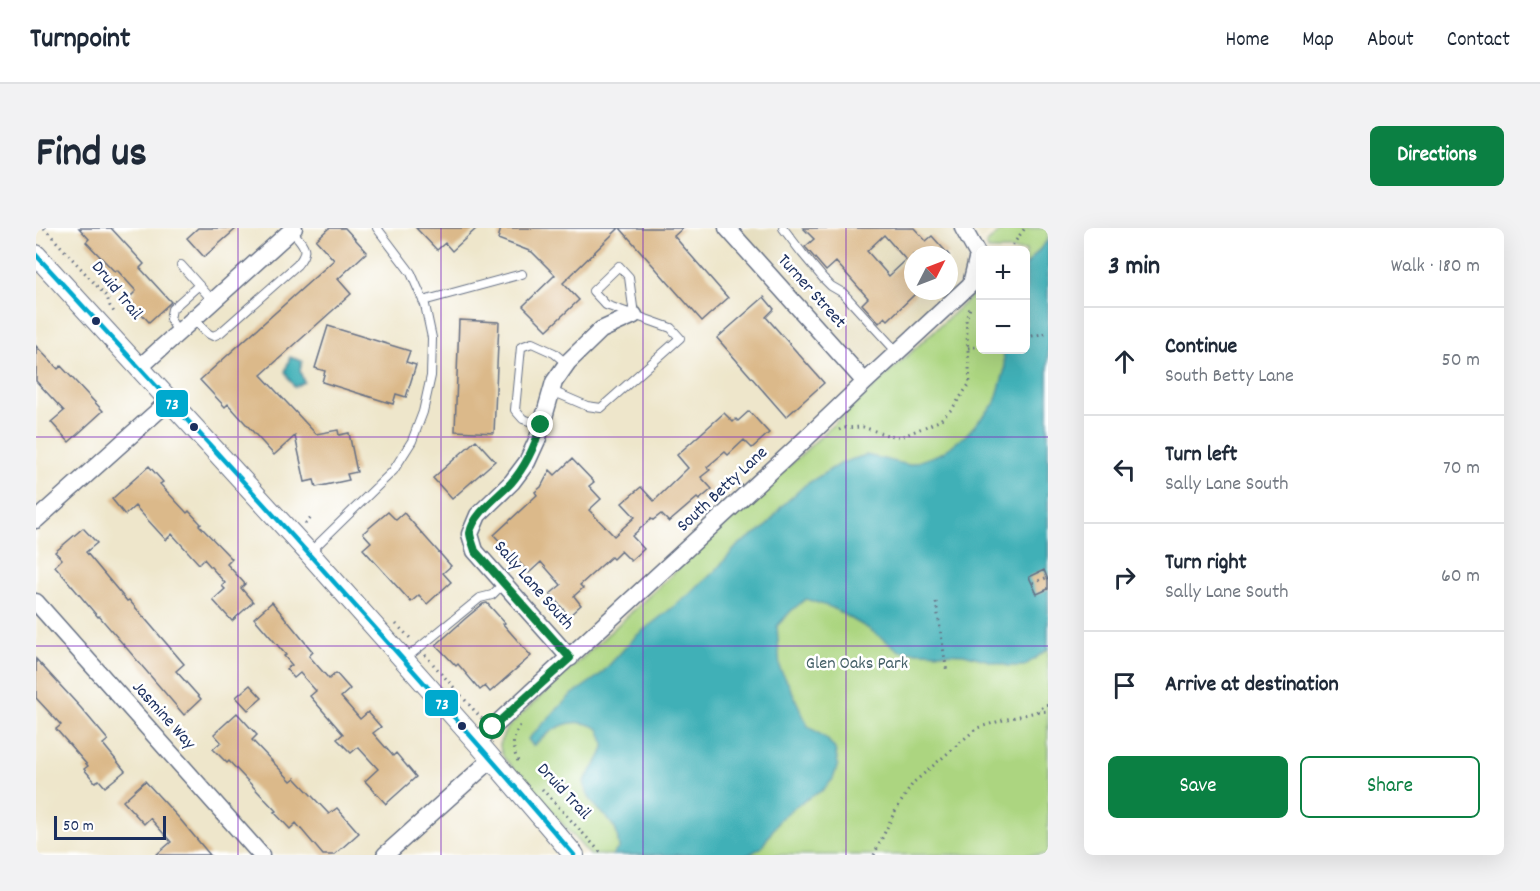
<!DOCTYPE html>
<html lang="en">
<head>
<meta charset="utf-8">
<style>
  :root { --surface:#fff; --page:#f2f2f3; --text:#1f2937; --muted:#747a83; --line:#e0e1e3; --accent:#0b8043 }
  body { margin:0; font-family:Dekko,sans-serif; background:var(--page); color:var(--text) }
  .controls { position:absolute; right:18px; top:18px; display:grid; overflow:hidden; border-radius:9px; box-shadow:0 6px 24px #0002 }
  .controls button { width:54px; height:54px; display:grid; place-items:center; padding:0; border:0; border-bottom:2px solid var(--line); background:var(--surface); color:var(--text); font:30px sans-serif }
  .compass { position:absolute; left:868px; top:18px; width:54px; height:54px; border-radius:50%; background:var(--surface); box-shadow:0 6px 24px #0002; rotate:48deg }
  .scale { position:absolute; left:18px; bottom:15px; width:112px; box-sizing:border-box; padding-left:6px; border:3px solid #1b2f5e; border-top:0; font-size:16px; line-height:21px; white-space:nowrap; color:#1b2f5e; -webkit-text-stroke:4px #fff; paint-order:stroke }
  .stop { position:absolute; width:18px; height:18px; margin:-14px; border:4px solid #0b8043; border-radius:50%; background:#fff }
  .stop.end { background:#0b8043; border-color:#fff; box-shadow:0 2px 6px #0008 }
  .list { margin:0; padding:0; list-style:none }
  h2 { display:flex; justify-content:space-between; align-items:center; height:78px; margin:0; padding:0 24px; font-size:26px }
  h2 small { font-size:20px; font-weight:400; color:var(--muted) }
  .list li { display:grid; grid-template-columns:39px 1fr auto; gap:18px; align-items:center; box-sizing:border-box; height:108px; padding:0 24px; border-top:2px solid var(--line) }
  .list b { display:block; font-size:22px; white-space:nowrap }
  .list p { margin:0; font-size:20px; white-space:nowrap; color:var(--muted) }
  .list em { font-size:20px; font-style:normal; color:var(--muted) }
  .actions { display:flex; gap:12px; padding:18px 24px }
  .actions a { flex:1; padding:14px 0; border:2px solid var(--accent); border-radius:9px; text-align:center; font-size:21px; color:var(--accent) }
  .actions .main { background:var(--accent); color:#fff }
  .icon { flex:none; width:33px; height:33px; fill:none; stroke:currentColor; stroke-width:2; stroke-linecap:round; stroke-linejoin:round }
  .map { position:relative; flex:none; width:1012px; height:627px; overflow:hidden; border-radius:9px }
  header { display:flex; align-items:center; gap:36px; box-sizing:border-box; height:84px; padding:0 30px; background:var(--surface); border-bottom:2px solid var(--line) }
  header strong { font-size:28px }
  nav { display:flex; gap:33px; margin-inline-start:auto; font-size:21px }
  .intro { display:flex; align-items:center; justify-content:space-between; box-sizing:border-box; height:144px; padding:0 36px }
  h1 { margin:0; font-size:42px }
  .button { padding:15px 27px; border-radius:9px; background:var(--accent); color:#fff; font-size:21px; font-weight:700 }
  main { display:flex; gap:36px; padding:0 36px }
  aside { flex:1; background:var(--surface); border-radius:9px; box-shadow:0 6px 24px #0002 }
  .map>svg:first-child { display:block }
  .built { fill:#e4dbba; fill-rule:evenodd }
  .green { fill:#acd580; stroke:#64826f; stroke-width:1.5 }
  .water { fill:#3fb0b7; stroke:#2d708a; stroke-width:1.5 }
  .building { fill:#dbb98a; fill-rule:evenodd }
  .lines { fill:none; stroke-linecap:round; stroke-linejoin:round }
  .service-casing { stroke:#656f84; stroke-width:10 }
  .minor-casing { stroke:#656f84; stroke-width:19 }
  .tertiary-casing { stroke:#656f84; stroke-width:22 }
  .path { stroke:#656f84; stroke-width:3; stroke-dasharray:1.5 4.5; stroke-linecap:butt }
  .service { stroke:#fff; stroke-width:8 }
  .minor { stroke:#fff; stroke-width:16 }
  .tertiary { stroke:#fff; stroke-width:20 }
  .bus-1-casing { stroke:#fff; stroke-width:9 }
  .bus-1 { stroke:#00a9ce; stroke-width:4.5 }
  .route { stroke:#0b8043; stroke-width:8 }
  .grid { fill:none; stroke:#7b2cbf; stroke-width:1.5; stroke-opacity:0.55 }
  .bus-dot { fill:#1b2f5e; stroke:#fff; stroke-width:2 }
  .labels { text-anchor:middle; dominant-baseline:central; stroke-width:5; stroke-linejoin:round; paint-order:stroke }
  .street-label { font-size:18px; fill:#1b2f5e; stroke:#fff }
  .park-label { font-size:18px; fill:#466168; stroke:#fff }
  .line-badge { stroke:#fff; stroke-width:2 }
  .badge-label { font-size:16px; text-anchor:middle; font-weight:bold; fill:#fff }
</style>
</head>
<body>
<header>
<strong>Turnpoint</strong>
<nav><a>Home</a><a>Map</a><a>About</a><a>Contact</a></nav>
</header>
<div class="intro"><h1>Find us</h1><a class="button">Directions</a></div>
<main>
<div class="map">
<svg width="1012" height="627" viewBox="0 0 1012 627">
  <rect width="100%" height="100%" fill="#fff"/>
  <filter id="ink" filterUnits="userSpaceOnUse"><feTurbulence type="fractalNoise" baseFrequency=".0167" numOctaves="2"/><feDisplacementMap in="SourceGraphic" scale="12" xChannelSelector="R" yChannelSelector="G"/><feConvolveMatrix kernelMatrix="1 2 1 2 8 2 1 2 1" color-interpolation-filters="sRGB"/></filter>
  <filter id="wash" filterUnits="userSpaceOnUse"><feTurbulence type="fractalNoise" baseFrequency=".008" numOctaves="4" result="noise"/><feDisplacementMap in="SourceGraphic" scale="24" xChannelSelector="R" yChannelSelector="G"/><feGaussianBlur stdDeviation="1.35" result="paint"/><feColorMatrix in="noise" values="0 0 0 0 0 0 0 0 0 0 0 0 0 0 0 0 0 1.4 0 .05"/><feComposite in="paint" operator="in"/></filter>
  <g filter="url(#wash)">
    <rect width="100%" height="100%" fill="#eee6cb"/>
    <path class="built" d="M703 0H917L933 29 927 52 830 142ZM877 27H913V63H877Z
      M937 0H959L946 11 945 14Z"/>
    <path class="green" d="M968 0H1012V627H554L468 530C461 516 464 512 472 499L940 64 944 58 945 122H990V22H952L950 16Z"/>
    <path class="water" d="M1012 12V421L988 438H972L928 426 864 423 833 401 797 380 770 371 756 382 741 398 744 441 752 455 772 498 791 511 799 521 802 536 797 551 787 562 764 575 744 591 725 620 712 627H576L583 620C582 614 582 606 579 601 568 581 552 580 548 553 554 544 570 525 568 515 567 510 565 505 563 501 538 486 517 499 497 518L492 511 534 468 564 447 600 408 655 365 679 343 702 317 730 299 745 279 769 257 805 235 830 227 873 237 906 225 930 207 959 175 969 141 967 122H990V38L995 31Z
      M254 129 266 133 264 143 268 154 258 159 249 144Z"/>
    <g id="blocks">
      <path class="building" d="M43 0H75L108 36 104 40 135 74 113 94 92 71 100 63 81 42 79 44 50 14 53 11Z
        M162 0H201L168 29 151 10Z
        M293 0H309L331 24 302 51 315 66 225 147 280 206 302 202 303 207 313 205 321 244 311 246 313 252 280 259 278 252 269 254 259 208 238 227 192 176 189 179 164 152 298 32 280 12Z
        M380 0H441L416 23 409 15 401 22Z
        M465 0H583L527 55 543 72 511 102 487 78 519 47 496 24 462 11Z
        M584 0H647L638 8 692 70 666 93Z
        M767 0H878L890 13 896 8 913 27H877V63L880 65 852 92 849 89 843 95 826 76 832 70 800 34 790 43 771 21 769 19 778 11ZM848 7 870 32 853 48 831 23Z
        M728 69 738 81 730 89 788 155 750 189 681 110Z
        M423 92 463 94 458 205 419 203Z
        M292 98 374 123 370 134 380 137 370 169 360 166 357 176 286 154 289 143 279 140Z
        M0 118 22 141 25 138 67 183 33 214 15 194 28 183 0 153Z
        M713 183 733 205 716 220 708 212 692 227 689 224 671 239 674 242 665 249 676 261 663 272 661 270 633 294 625 286 617 292 615 291 596 308 608 321 595 333 585 323 577 331 575 329 544 357 547 360 538 368 545 377 533 388 514 366 525 357 505 334 493 345 458 307 501 267 499 264 505 259 514 242 519 247 536 231 558 254 553 258 565 271 553 282 578 308 599 289 586 275 605 259 618 273 652 240 641 227 688 185 697 194 700 191 702 193Z
        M440 212 459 233 416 271 397 250Z
        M113 238 127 254 124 256 151 285 153 283 165 296 163 297 196 331 191 336 209 356 205 360 217 374 196 393 177 372 189 361 186 358 189 355 168 331 163 336 136 306 130 312 99 278 89 287 76 271Z
        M352 284 360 292 368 285 415 338 407 345 415 354 391 376 383 367 375 374 327 321 335 314 327 305Z
        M47 300 61 315 50 324 91 373 93 372 148 436 140 443 165 471 148 487 63 388 62 389 19 338 26 331 19 324Z
        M1008 342 1012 352V361L1001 366 993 349Z
        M236 374 277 424 273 428 293 451 300 445 314 461 305 469 324 491 332 484 345 499 337 505 357 528 360 525 380 549 350 576 329 553 342 541 322 519 315 525 301 511 307 506 274 468 280 463 264 445 258 450 250 441 256 437 248 428 250 427 218 390Z
        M451 375 469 395 467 396 495 428 454 464 449 458 444 462 422 436 420 438 400 417 430 390 447 376Z
        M0 431 45 480 72 512 67 516 89 543 69 559 63 552 59 554 48 541 52 538 20 501 25 497 0 470Z
        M214 457 226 470 212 482 200 469Z
        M201 485 221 507 216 512 255 553 259 550 293 586 301 580 323 605 298 627H287L260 595 254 601 238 584 240 583 193 533 191 535 177 521 185 514 178 506Z
        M109 553 143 590 174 627H120L135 614 114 590 108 596 87 573Z"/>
    </g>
  </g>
  <g filter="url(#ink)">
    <use href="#blocks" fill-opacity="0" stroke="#656f84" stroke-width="1.5"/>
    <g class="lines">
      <defs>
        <path id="service" d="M747 0 766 25 787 50 795 58 807 65 861 124
          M145 37 177 73
          M387 73 486 46
          M158 90 167 101 173 106 177 108 184 105 261 37C275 21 267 16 255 2
          M142 104 134 91 136 81 163 57
          M516 163 551 178 565 180 644 110 635 100 570 77 557 63 583 38 593 49 598 87
          M505 197 487 191 479 182 485 119 496 115 518 125 531 136
          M273 325 357 243 376 213 387 184 395 148 396 110 389 77 375 45 341 0
          M368 432 444 370 456 367 468 355"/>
        <path id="minor" d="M691 0 829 154
          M103 140 258 0
          M0 292 133 173
          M0 374 225 627
          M534 430 439 323 434 306 442 287 476 254 491 234 502 210 518 154 532 134 565 102 598 87
          M441 514 760 220 829 154 935 56 942 27 927 0
          M349 627 456 531"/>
        <path id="tertiary" d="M0 27 273 325 441 514 538 627"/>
      </defs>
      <use href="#service" class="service-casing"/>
      <use href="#minor" class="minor-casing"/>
      <use href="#tertiary" class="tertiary-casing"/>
      <path class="path" d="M8 0 71 69 74 78 80 87
        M973 22 989 0
        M990 109 1012 105
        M932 120 945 118
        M803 202 807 200 827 199 851 207 865 209 903 193 916 181 934 155 930 91 934 80
        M269 296 276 289
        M997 355 1012 349
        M900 374 911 445
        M360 396 377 413
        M389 427 446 491
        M1002 484 1012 483
        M482 533C475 519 476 508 486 495
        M506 561 567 627
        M838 627 858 585 877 555 941 500 967 492 1000 484 1012 476"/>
      <use href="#service" class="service"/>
      <use href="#minor" class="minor"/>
      <use href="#tertiary" class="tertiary"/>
      <defs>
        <path id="bus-1" d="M0 27C182 225 363 423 538 627"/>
      </defs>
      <use href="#bus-1" class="bus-1-casing"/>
      <use href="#bus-1" class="bus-1"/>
    </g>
  </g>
  <g class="lines" filter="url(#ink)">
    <path class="route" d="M457 499 534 430 439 323C438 318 434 310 434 305 437 286 463 268 475 255 490 238 499 218 505 197"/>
  </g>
  <path class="grid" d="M202 0V627M405 0V627M607 0V627M810 0V627M0 209H1012M0 418H1012"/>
  <g class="bus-dot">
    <circle cx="60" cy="93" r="5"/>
    <circle cx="158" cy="199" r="5"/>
    <circle cx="426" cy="498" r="5"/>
  </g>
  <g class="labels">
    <g class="street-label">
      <text transform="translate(80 63) rotate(51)">Druid Trail</text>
      <text transform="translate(775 64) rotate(48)">Turner Street</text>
      <text transform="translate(687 262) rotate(-43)">South Betty Lane</text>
      <text transform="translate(497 358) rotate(49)">Sally Lane South</text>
      <text transform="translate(127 488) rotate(48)">Jasmine Way</text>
      <text transform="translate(527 564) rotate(47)">Druid Trail</text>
    </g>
    <g class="park-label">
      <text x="821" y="436">Glen Oaks Park</text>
    </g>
  </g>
  <g class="line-badge">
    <rect x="119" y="161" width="34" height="29" rx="6" fill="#00a9ce"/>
    <rect x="388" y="461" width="35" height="28" rx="6" fill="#00a9ce"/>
  </g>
  <g class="badge-label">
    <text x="136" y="181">73</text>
    <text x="406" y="481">73</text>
  </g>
</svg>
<div class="controls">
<button>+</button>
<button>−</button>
</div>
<svg class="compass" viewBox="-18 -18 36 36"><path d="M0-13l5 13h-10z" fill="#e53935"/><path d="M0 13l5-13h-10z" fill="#747a83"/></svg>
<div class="scale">50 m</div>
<div class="stop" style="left:457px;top:499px"></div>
<div class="stop end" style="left:505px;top:197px"></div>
</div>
<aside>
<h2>3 min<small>Walk · 180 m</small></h2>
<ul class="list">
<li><svg class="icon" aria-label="ahead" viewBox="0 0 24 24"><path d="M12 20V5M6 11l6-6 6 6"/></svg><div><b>Continue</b><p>South Betty Lane</p></div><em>50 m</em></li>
<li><svg class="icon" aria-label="left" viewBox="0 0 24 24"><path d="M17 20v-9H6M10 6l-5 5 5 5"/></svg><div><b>Turn left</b><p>Sally Lane South</p></div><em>70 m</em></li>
<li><svg class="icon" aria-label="right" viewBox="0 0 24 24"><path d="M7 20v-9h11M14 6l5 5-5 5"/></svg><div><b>Turn right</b><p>Sally Lane South</p></div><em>60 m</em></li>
<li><svg class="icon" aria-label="arrive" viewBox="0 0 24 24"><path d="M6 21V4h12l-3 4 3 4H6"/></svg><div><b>Arrive at destination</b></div></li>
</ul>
<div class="actions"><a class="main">Save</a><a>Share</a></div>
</aside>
</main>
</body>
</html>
